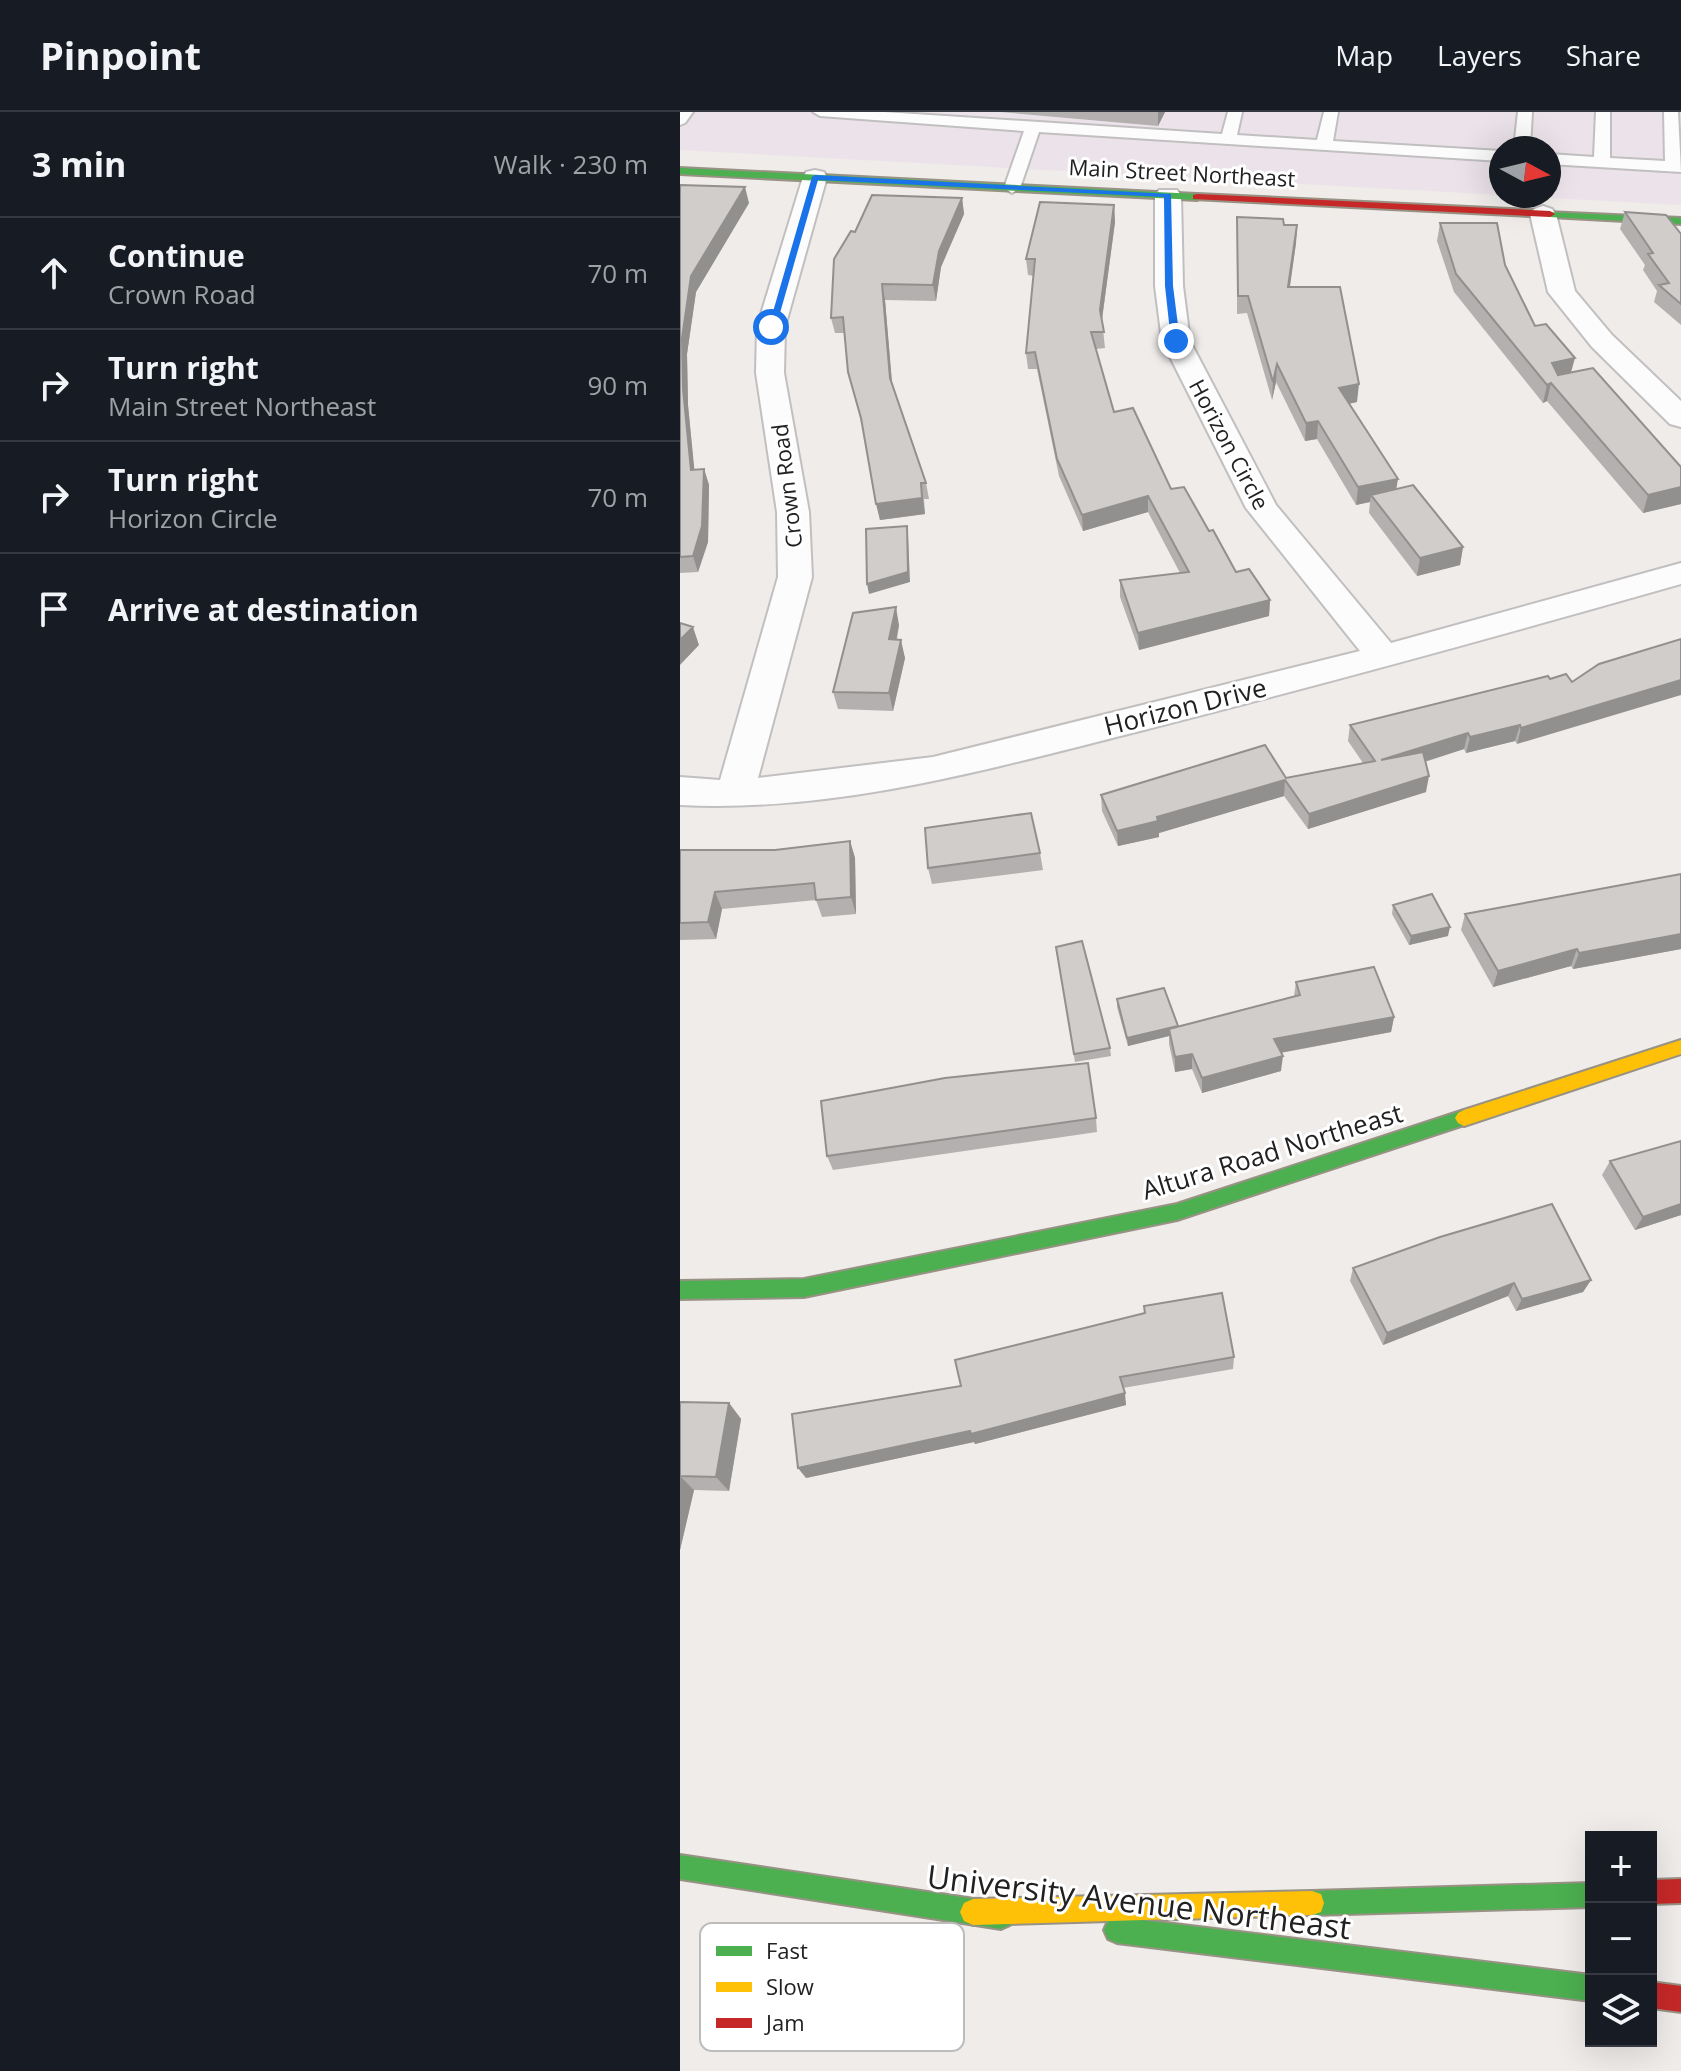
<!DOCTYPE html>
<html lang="en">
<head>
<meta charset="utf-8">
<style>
  :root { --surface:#171b24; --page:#20242c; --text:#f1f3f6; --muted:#9ea1a6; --line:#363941 }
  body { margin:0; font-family:"Open Sans",sans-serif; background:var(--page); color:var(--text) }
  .controls { position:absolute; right:24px; bottom:24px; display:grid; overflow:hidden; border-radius:0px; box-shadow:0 8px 32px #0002 }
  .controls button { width:72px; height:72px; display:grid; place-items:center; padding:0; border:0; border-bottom:2px solid var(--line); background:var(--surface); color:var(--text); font:40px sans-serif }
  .compass { position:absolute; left:809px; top:24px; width:72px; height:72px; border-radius:50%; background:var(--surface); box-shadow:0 8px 32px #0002; rotate:97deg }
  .stop { position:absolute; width:24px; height:24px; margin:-18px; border:6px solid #1a73e8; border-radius:50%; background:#fff }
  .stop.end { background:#1a73e8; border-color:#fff; box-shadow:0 2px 8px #0008 }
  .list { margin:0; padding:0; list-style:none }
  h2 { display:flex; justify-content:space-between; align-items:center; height:104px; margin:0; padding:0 32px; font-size:34px }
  h2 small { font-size:26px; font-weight:400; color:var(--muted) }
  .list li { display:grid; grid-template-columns:52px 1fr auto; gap:24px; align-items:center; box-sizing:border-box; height:112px; padding:0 32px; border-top:2px solid var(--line) }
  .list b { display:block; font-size:30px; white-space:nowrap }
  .list p { margin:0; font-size:26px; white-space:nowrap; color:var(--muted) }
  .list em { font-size:26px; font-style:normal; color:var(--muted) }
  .icon { flex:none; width:44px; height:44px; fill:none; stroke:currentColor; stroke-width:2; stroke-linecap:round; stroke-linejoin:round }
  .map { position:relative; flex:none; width:1001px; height:1959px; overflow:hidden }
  header { display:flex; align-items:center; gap:48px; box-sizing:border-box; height:112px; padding:0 40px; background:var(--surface); border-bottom:2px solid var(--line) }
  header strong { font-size:38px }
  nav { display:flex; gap:44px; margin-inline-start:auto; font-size:28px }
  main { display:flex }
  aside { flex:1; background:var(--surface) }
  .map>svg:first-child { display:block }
  .industrial { fill:#ebe3e9 }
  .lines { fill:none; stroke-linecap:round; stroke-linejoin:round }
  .lane-casing { stroke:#c1bfbf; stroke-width:4 }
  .street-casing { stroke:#c1bfbf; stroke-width:4 }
  .fast-casing { stroke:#989284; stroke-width:4 }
  .slow-casing { stroke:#989284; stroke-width:4 }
  .jam-casing { stroke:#989284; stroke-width:4 }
  .lane { fill:#fdfcfc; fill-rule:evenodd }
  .street { fill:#fdfcfc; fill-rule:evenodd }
  .fast { fill:#4caf50; fill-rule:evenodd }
  .slow { fill:#ffc107; fill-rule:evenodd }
  .jam { fill:#c62828; fill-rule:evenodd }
  .wall { fill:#b3b0af }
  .shaded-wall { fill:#92908e }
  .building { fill:#d0cdcb; stroke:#92908e; stroke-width:2 }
  .route { fill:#1a73e8 }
  .labels { text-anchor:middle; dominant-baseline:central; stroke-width:6; stroke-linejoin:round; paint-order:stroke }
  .far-street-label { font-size:22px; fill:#212121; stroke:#fff }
  .street-label { font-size:26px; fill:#212121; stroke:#fff }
  .near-street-label { font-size:32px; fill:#212121; stroke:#fff }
  .key { fill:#fff; stroke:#bcbcbc; stroke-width:2 }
  .key-label { font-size:22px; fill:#212121 }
</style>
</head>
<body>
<header>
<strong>Pinpoint</strong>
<nav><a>Map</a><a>Layers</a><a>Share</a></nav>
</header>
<main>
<aside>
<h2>3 min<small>Walk · 230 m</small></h2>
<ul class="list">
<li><svg class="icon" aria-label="ahead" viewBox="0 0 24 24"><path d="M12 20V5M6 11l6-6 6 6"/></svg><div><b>Continue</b><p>Crown Road</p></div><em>70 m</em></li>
<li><svg class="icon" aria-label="right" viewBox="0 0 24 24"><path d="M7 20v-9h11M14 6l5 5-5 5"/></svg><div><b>Turn right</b><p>Main Street Northeast</p></div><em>90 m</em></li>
<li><svg class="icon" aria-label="right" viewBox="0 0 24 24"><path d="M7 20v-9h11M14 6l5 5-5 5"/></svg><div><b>Turn right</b><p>Horizon Circle</p></div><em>70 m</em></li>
<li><svg class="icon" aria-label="arrive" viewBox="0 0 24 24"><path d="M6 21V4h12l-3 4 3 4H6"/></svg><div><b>Arrive at destination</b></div></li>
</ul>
</aside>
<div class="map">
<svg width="1001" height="1959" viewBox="0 0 1001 1959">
  <rect width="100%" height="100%" fill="#efecea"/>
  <path class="industrial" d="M0 0H1001V93L832 84H869V36H821V83L0 38Z"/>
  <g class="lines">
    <defs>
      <path id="lane" d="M0 0H13L5 11 0 13Z
        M133 0H204L542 22 548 0H562L557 23 637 28 644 0H658L653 29 821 39V49L359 20 340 76 332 81 324 76 344 19 140 4Z
        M838 0H852L850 36H834Z
        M916 0H930V46L985 49 984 0H998L1001 60 869 52V42L914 45Z"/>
      <path id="street" d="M135 58 144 60 147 65 105 215 104 261 129 400 132 465 78 666 253 645 680 539 566 396 482 229 475 174V83L479 78H497L501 83 503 174 510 229 596 393 711 531 1001 451V472C822 523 644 572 464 618 313 656 157 701 0 693V665L40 668 98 465 97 400 76 261 77 215 123 65 126 60Z
        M863 94 872 97 876 102 895 179 932 223 1001 289V315L990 312 912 235 868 180 850 102 854 97Z"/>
      <path id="fast" d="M0 56 517 82 522 85 517 88 0 62Z
        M866 100 1001 106V112L870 105 866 104Z
        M784 998 790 1001 793 1006 790 1011 497 1108 124 1185 0 1187V1169L124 1167 497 1092Z
        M0 1743 321 1791 330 1795 334 1804 330 1813 321 1817 0 1767Z
        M911 1771V1795L632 1803 623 1800 620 1791 623 1782 632 1779Z
        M437 1805 911 1863V1889L437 1831 428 1827 424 1818 428 1809Z"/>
      <path id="slow" d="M1001 928V942L784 1014 778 1011 775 1006 778 1001 784 998Z
        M632 1779 641 1782 644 1791 641 1800 632 1803 293 1813 284 1809 280 1800 284 1791 293 1787Z"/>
      <path id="jam" d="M517 82 870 99 875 102 870 105 513 87V83Z
        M1001 1767V1791L971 1792V1768Z
        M971 1870 1001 1874V1900L971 1896Z"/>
    </defs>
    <use href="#lane" class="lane-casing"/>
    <use href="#street" class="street-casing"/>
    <use href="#fast" class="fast-casing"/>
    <use href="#slow" class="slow-casing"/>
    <use href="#jam" class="jam-casing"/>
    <use href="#lane" class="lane"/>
    <use href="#street" class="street"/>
    <use href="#fast" class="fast"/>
    <use href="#slow" class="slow"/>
    <use href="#jam" class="jam"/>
  </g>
  <path class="wall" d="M320 0H485L478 14Z
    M0 73 69 91 16 180 7 242 8 293 14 358 24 357 29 373 28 430 18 460 0 461Z
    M282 86 284 102 261 155 256 189 205 188 212 272 246 371 249 387H244L245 402 200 408 183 317 168 260 164 221H155L151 206Z
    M434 93 435 110 422 208 425 236 416 237 434 300 491 377 529 419 556 460 590 488 589 504 459 538 440 485V468L500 461 468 400 403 419 379 364 357 257H348L346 241 354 164 348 163 346 147Z
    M945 100 1001 122V213L974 190 977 179 963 158 965 153 940 117Z
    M557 105 604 113H617L616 131 610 175 677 290 669 292 716 377 783 435 780 453 737 464 689 401 690 390 676 393 637 327 625 329 596 270 592 288 567 201 557 202Z
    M760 111 825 153 855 214 891 260 1001 355V392L963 401 867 289 863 291 774 180 757 129Z
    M219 513 217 527 225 546 213 599 158 597 153 580Z
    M868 564 837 632 835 629 786 641 784 637 745 650 746 680 628 717 604 684 479 721V725L438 734 422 699 421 683 606 666 683 651 668 629 670 613Z
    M170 729 175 746 176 802 142 805 136 788 42 797 36 827 0 828V738H95Z
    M360 741 363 758 252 772 248 756Z
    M1001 761V837L893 857 891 854 813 875 781 818 785 802 1000 763Z
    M713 793 768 824 729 833 712 802Z
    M376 835 430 936 431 944 395 950Z
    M616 870 714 905 711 920 601 941V959L522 981 512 957 495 960 489 932V924L448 934 437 895V887L498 914 614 884Z
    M416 1006 417 1020 153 1058 147 1044Z
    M1001 1029V1103L955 1118 922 1063 930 1049Z
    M673 1156 911 1168 903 1180 836 1199 828 1184 703 1233 670 1169Z
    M464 1194 554 1245 553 1257 443 1276 446 1293 295 1332 294 1330 126 1366 281 1274 464 1201Z
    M0 1290 49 1291 61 1307 49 1379 14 1378 0 1438Z"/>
  <path class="shaded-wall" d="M478 0H485L478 14Z
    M65 75 69 91 16 180 7 242 8 293 16 374 11 358 3 277 2 226 11 164Z
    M282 86 284 102 261 155 256 189 253 173 259 139Z
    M434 93 435 110 421 214 420 198Z
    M617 113 616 131 607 193 608 175Z
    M202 172 205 188 213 282 210 266Z
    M895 246 890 264 868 268 872 251Z
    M597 252 596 270 592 288 593 270Z
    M871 271 867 289 863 291 867 273Z
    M679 272 677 290 657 294 659 276Z
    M638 309 637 327 625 329 626 311Z
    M24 357 29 373 28 430 18 460 13 444Z
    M718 367 715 385 691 383 690 390 676 393 678 375Z
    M241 371 245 402 200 408 196 392Z
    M1001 375V392L963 401 968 383Z
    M468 384V400L403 419 402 403Z
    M227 414 228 424 230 470 189 482 187 472Z
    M783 435 780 453 737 464 740 446Z
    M590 488 589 504 459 538 458 521Z
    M216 495 219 513 213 545 209 527Z
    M13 515 19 533 0 553V528Z
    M221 528 225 546 213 599 209 581Z
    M1001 568V583L837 632 841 616Z
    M840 613 835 629 786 641 790 625Z
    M788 621 784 637 699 664 701 648Z
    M749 664 746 680 628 717 629 702Z
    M605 668 604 684 479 721V725L438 734 437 719 477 705Z
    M170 729 175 746 176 802 171 785Z
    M35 780 42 797 36 827 28 810Z
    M770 815 768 824 729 833 731 824Z
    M1001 822V837L893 857 899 841Z
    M897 837 891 854 813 875 818 859Z
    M714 905 711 920 593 942 594 927Z
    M498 914 489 917V924L448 934 447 926Z
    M512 942V957L495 960V945Z
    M603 944 601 959 522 981V966Z
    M1001 1092V1103L955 1118 963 1105Z
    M911 1168 903 1180 836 1199 842 1187Z
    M834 1171 828 1184 703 1233 707 1221Z
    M445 1281 446 1293 295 1332 294 1330 126 1366 118 1356Z
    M49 1291 61 1307 49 1379 36 1365Z
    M0 1364 14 1378 0 1438Z"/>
  <path class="building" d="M0 73 65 75 11 164 2 226 3 277 11 358 24 357 22 414 13 444 0 445Z
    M192 83 282 86 259 139 253 173 202 172 210 266 246 371H241L242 386 196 392 181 306 168 260 163 205 151 206 154 147 171 119 175 120Z
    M360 90 434 93 420 198 424 220H411L434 300 453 296 491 377 504 375 529 419 533 418 556 460 569 457 590 488 458 521 440 468 509 460 468 384 402 403 377 347 355 240 346 241 355 147H346Z
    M945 100 986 103 1001 122V192L979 173 989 171 968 142 973 141Z
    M557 105 603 107 604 113H617L608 175H660L679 272 659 276 718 367 678 375 638 309 626 311 597 252 593 270 568 184H558Z
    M760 111H817L825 153 855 214 866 212 895 246 872 251 878 263 913 256 1001 355V375L968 383 871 271 867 273 776 162Z
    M733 373 783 435 740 446 691 383Z
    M227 414 228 460 187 472 186 417Z
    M216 495 209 527 221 528 209 581 153 580 173 501Z
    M0 511 13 515 0 528Z
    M1001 527V568L841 616 840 613 790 625 788 621 701 648 743 640 749 664 629 702 605 668 477 705 478 709 437 719 421 683 585 633 606 666 695 649 670 613 868 564 870 567 886 562 892 570 919 552Z
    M351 701 360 741 248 756 245 716Z
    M170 729 171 785 136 788 134 771 35 780 28 810 0 811V738H95Z
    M1001 762V822L899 841 897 837 818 859 785 802Z
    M752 782 770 815 731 824 713 793Z
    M402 829 430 936 394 942 376 835Z
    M694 855 714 905 594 927 603 944 522 966 512 942 495 945 489 917 620 883 616 870Z
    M484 876 498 914 447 926 437 887Z
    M408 951 416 1006 147 1044 141 989 265 966Z
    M1001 1029V1092L963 1105 930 1049Z
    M872 1092 911 1168 842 1187 834 1171 707 1221 673 1156 760 1125Z
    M542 1181 554 1245 440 1265 445 1281 291 1322 290 1319 118 1356 112 1302 281 1274 275 1248 465 1201 464 1194Z
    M0 1290 49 1291 36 1365 0 1364Z"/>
  <path class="route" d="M135 63 491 82 493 174 500 229 496 231 491 229 485 174 484 85 138 68 96 215 88 217 132 65Z"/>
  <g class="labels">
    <g class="far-street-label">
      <text transform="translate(502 60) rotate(3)">Main Street Northeast</text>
      <text transform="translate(550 332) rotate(62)">Horizon Circle</text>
      <text transform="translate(106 374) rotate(-97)">Crown Road</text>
    </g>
    <g class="street-label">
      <text transform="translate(505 594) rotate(-14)">Horizon Drive</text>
      <text transform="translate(592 1039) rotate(-17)">Altura Road Northeast</text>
    </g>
    <g class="near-street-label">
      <text transform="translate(459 1789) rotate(7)">University Avenue Northeast</text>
    </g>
  </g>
  <rect x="20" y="1811" width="264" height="128" rx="12" class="key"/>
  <rect x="36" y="1834" width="36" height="10" fill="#4caf50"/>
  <rect x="36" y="1870" width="36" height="10" fill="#ffc107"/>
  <rect x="36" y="1906" width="36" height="10" fill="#c62828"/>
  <g class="key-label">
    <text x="86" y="1847">Fast</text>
    <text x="86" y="1883">Slow</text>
    <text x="86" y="1919">Jam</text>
  </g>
</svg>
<div class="controls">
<button>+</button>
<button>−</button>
<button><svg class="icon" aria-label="layers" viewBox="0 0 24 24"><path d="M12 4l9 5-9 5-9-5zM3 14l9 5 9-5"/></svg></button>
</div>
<svg class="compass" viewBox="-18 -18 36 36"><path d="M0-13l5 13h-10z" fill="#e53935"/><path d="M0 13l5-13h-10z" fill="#9ea1a6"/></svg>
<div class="stop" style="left:91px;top:215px"></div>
<div class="stop end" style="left:496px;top:229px"></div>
</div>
</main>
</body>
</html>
